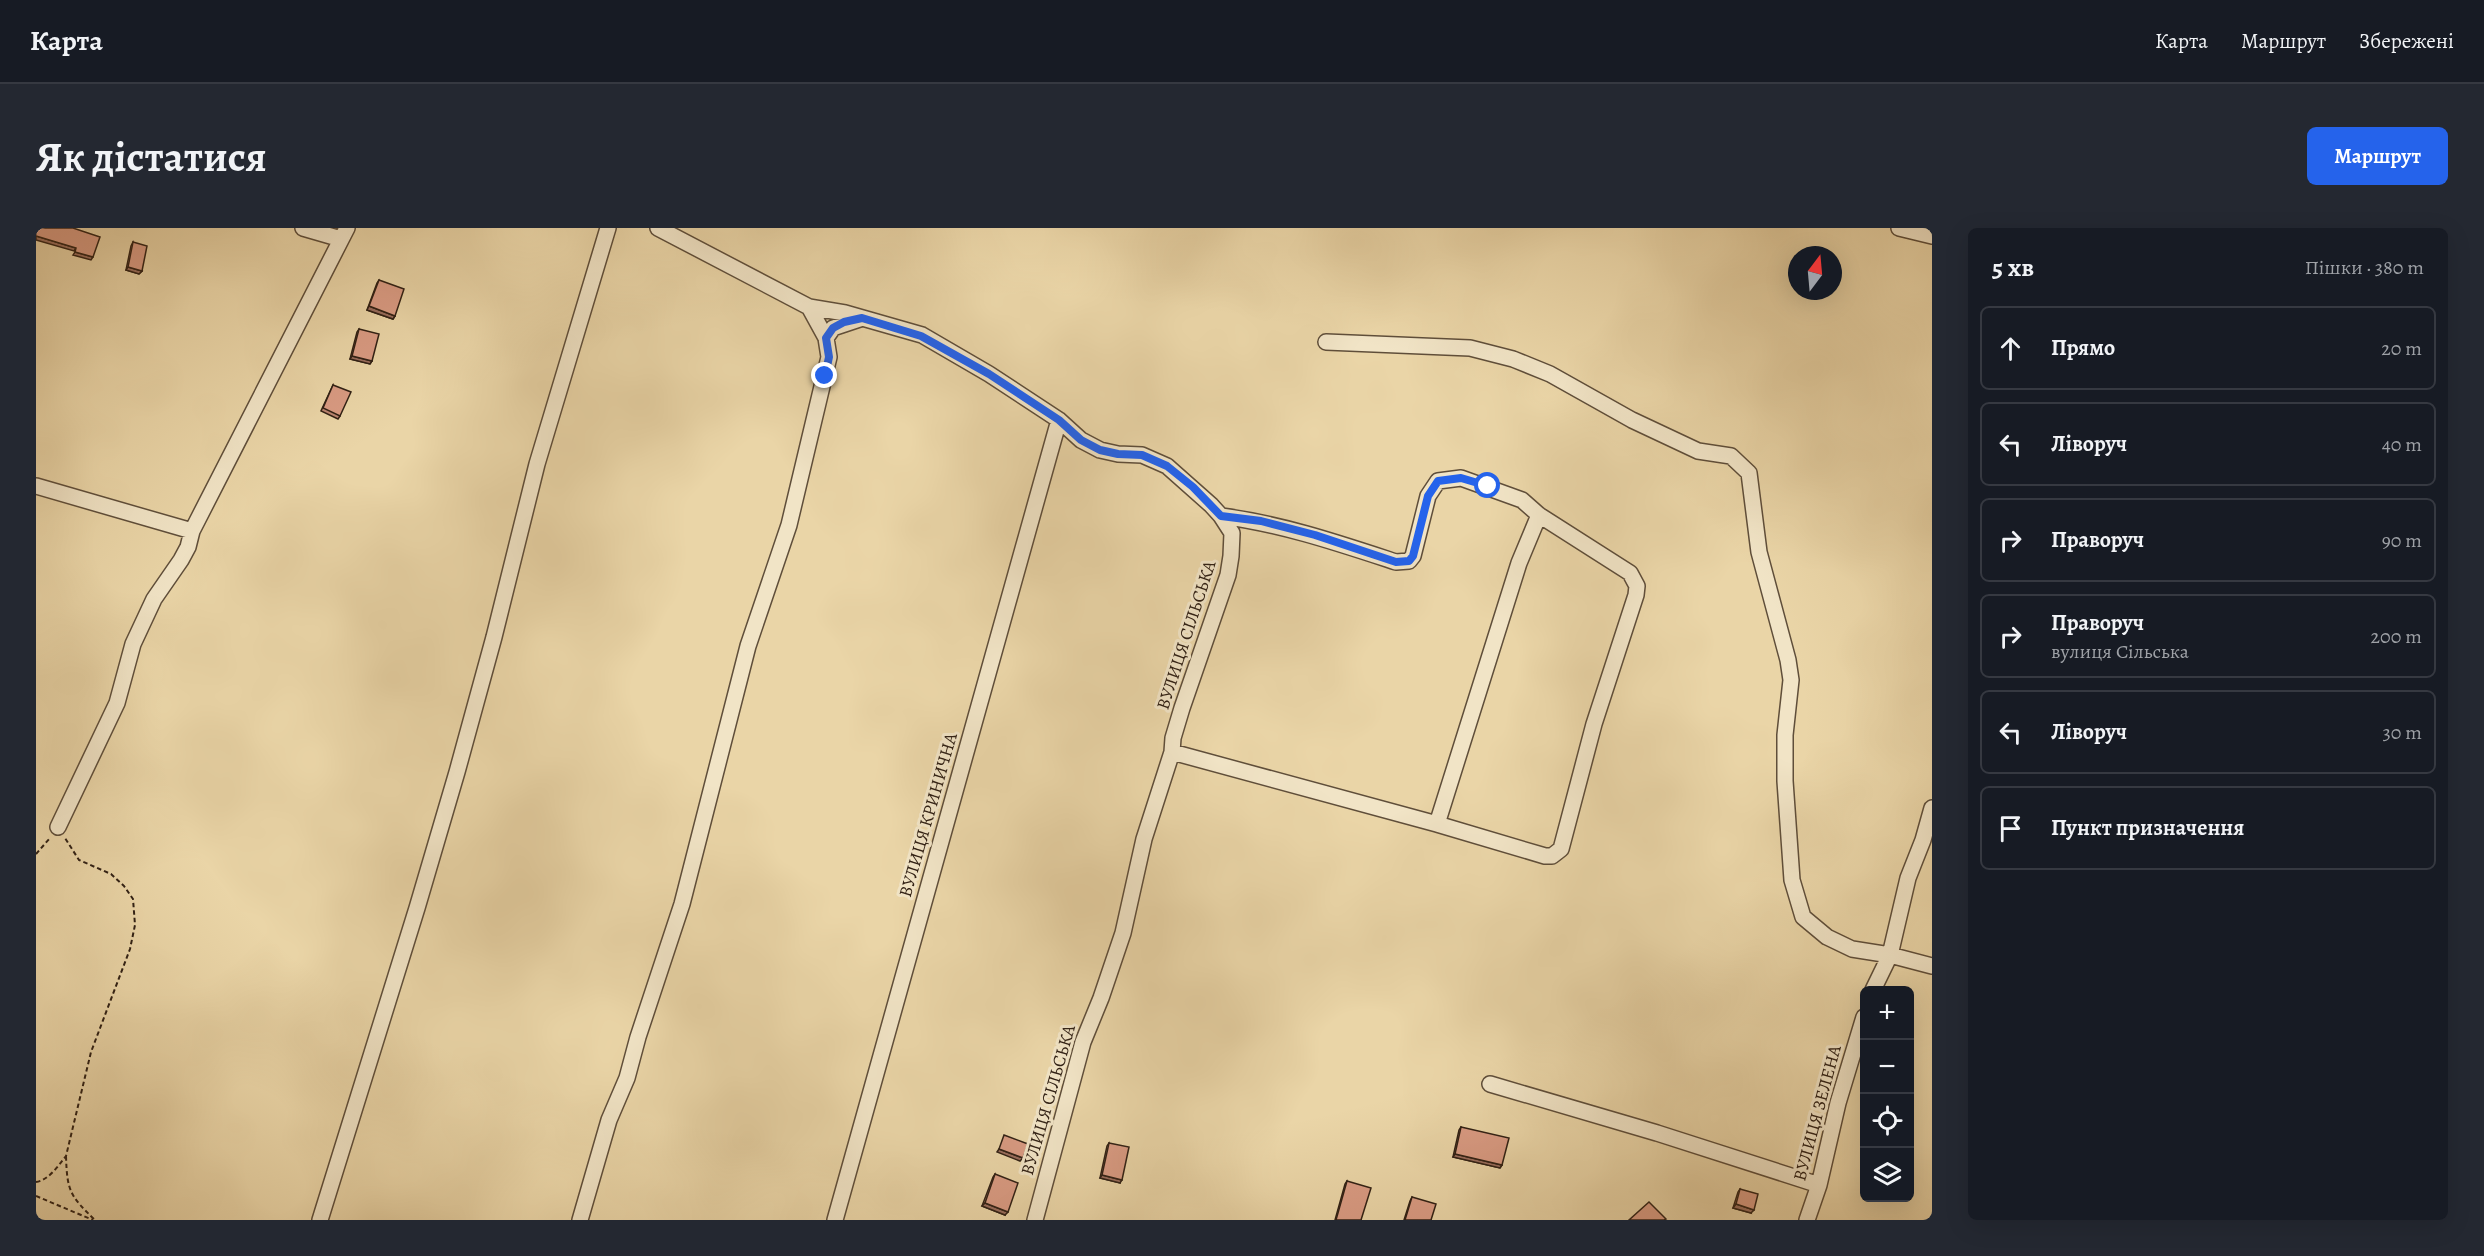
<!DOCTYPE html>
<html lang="uk">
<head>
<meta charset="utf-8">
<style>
  :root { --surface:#171b24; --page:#242831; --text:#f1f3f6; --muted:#9ea1a6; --line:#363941; --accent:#2563eb }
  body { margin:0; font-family:Alegreya,serif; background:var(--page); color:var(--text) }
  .controls { position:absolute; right:18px; bottom:18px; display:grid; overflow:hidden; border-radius:9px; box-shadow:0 6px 24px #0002 }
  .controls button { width:54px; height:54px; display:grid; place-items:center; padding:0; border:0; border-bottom:2px solid var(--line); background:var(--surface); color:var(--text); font:30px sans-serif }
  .compass { position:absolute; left:1752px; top:18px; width:54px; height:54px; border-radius:50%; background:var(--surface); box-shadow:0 6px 24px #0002; rotate:16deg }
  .stop { position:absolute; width:18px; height:18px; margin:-14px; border:4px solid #2563eb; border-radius:50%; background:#fff }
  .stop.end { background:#2563eb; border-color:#fff; box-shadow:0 2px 6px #0008 }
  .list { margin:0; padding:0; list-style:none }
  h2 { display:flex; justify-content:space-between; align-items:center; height:78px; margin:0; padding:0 24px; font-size:26px }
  h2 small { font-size:20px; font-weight:400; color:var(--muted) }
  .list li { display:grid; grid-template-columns:39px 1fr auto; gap:18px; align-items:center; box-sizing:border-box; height:84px; margin:0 12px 12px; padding:0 12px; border:2px solid var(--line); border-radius:9px }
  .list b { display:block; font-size:22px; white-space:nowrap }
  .list p { margin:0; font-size:20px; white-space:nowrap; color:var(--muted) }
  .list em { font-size:20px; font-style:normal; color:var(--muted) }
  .icon { flex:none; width:33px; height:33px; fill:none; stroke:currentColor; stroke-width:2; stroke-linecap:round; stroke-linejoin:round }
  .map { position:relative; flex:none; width:1896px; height:992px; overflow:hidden; border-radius:9px }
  header { display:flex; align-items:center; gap:36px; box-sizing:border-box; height:84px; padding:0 30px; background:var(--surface); border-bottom:2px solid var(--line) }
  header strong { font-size:28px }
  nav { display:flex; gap:33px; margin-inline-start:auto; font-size:21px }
  .intro { display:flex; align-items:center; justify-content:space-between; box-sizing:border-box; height:144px; padding:0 36px }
  h1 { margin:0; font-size:42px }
  .button { padding:15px 27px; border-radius:9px; background:var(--accent); color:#fff; font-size:21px; font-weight:700 }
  main { display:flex; gap:36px; padding:0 36px }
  aside { flex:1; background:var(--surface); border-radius:9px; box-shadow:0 6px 24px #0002 }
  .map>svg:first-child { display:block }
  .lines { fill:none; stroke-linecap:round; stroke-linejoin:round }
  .minor-casing { stroke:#5f4e3a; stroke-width:18 }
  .path { stroke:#312115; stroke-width:2; stroke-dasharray:4.5 3; stroke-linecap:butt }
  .minor { stroke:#f1e4c6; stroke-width:15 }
  .wall { fill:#bb8571; stroke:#312115; stroke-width:1.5 }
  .shaded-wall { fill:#986c5c; stroke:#312115; stroke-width:1.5 }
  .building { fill:#d99b83; stroke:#312115; stroke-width:1.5 }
  .route { stroke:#2563eb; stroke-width:8 }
  .labels { text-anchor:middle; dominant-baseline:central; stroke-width:6; stroke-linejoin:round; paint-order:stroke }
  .street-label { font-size:18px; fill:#312115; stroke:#f1e4c6 }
</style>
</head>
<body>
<header>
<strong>Карта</strong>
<nav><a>Карта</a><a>Маршрут</a><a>Збережені</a></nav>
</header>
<div class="intro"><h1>Як дістатися</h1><a class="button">Маршрут</a></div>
<main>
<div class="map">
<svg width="1896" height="992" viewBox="0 0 1896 992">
  <rect width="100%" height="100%" fill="#ead5a7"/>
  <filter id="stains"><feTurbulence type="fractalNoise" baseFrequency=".00333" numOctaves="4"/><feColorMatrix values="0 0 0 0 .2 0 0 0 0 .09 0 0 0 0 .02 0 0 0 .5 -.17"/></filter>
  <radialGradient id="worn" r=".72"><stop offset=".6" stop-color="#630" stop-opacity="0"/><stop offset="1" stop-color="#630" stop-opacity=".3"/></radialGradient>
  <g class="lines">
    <defs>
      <path id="minor" d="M267 0 305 11
        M1863 0 1896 8
        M773 79 809 85 886 107 953 146 1023 192 1045 212 1064 222 1082 226 1106 227 1131 238 1175 277 1185 288 1196 305 1195 328 1192 347 1146 480 1137 510 1136 524 1108 611 1087 705 1065 770 1047 814 999 992
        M790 110 797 100 824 91
        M1290 114 1434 120 1477 131 1514 146 1596 192 1662 223 1695 228 1713 245 1723 324 1752 432 1755 452 1749 507V553L1756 652 1767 689 1791 709 1816 721 1854 727 1896 738
        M0 258 156 303
        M1136 524 1401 596 1509 628H1516L1525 621 1558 496 1600 367 1601 358 1594 345 1503 287 1486 272 1425 250 1402 253 1392 268 1377 328 1373 333 1360 334C1302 315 1246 296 1185 288
        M1401 596 1483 335 1503 287
        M22 599 81 475 97 416 118 371 145 332 152 319 156 303 311 0
        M1837 762 1854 727 1872 650 1887 612 1896 580
        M1454 856 1621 905 1783 957
        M284 992 381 680 421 544 458 409 501 236 572 0
        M544 992 573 892 591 850 602 809 646 676 712 418 753 297 793 129 790 110 773 79 622 0
        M799 992 1023 192
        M1771 992 1783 957 1802 875 1828 789"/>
    </defs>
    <use href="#minor" class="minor-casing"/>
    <path class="path" d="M0 626 14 610
      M30 928C31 963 34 968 59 992
      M0 954C13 952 22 938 30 928L55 824 94 721 99 697 97 671 88 658 75 646 43 632 29 610
      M0 968 57 992"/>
    <use href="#minor" class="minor"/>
  </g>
  <path class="wall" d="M97 14 106 43 103 46 90 42 95 18Z
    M343 52 359 88 357 91 331 82 341 55Z
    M323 101 336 133 334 136 314 131 321 104Z
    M297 157 304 188 302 191 285 183Z
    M1425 899 1466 937 1464 940 1417 929 1423 902Z
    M1073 915 1084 955 1064 950 1071 918Z
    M959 946 969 987 946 978 957 949Z
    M1311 953 1325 992H1299L1309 956Z
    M1704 961 1715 985 1697 980 1702 964Z
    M1376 969 1395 992H1368L1374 973Z"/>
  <path class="shaded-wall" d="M0 8 40 20 38 23 0 12Z
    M39 24 57 29 55 32 37 27Z
    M92 39 106 43 103 46 90 42Z
    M333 78 359 88 357 91 331 82Z
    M316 128 336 133 334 136 314 131Z
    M963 921 987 930 984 933 961 924Z
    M1419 926 1466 937 1464 940 1417 929Z
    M1066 947 1086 952 1084 955 1064 950Z
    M949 975 972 984 969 987 946 978Z
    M1700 976 1718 982 1715 985 1697 980Z"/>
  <path class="building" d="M0 0H37L64 9 57 29 39 24 40 20 0 8Z
    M97 14 111 18 106 43 92 39Z
    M343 52 368 61 359 88 333 78Z
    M323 101 343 106 336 133 316 128Z
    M297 157 315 164 304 188 287 180Z
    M1425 899 1473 910 1466 937 1419 926Z
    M968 907 992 916 987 930 963 921Z
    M1073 915 1093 919 1086 952 1066 947Z
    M959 946 982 955 972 984 949 975Z
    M1311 953 1335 960 1325 992H1300Z
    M1704 961 1722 966 1718 982 1700 976Z
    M1376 969 1400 976 1395 992H1369Z
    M1613 974 1630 991 1628 992H1593Z"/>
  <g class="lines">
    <path class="route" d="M789 148 793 129 790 110 797 100 808 94 826 90 885 108 953 146 1023 192 1045 212 1064 222 1082 226 1106 227 1131 238 1157 259 1185 288 1225 293 1279 307 1360 334 1373 333 1377 328 1392 268 1402 253 1425 250 1452 258"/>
  </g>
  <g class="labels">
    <g class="street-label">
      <text transform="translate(1150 407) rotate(-72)">ВУЛИЦЯ СІЛЬСЬКА</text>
      <text transform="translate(892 587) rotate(-74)">ВУЛИЦЯ КРИНИЧНА</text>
      <text transform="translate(1012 872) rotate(-74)">ВУЛИЦЯ СІЛЬСЬКА</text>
      <text transform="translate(1781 885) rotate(-75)">ВУЛИЦЯ ЗЕЛЕНА</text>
    </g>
  </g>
  <rect width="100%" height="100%" filter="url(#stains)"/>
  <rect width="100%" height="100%" fill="url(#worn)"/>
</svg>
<div class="controls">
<button>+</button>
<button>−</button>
<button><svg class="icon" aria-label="locate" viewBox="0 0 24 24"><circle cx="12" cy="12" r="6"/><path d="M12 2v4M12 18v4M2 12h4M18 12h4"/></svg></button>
<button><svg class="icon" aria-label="layers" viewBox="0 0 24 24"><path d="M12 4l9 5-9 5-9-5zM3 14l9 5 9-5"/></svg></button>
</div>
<svg class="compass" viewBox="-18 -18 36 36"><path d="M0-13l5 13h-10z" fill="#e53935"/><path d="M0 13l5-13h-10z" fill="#9ea1a6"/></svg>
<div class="stop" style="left:1452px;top:258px"></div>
<div class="stop end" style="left:789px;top:148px"></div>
</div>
<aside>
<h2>5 хв<small>Пішки · 380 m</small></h2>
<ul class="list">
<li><svg class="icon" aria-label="ahead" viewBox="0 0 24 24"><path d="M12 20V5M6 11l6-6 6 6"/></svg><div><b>Прямо</b></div><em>20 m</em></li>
<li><svg class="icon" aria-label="left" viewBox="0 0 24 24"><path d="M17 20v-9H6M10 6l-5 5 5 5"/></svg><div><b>Ліворуч</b></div><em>40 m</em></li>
<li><svg class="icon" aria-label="right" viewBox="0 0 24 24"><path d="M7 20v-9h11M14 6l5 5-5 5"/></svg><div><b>Праворуч</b></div><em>90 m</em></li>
<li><svg class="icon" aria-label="right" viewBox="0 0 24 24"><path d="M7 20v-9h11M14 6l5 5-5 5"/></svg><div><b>Праворуч</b><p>вулиця Сільська</p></div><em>200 m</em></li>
<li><svg class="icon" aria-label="left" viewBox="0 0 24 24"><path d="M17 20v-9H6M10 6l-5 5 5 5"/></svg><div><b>Ліворуч</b></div><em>30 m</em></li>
<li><svg class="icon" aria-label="arrive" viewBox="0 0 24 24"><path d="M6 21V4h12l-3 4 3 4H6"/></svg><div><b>Пункт призначення</b></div></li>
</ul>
</aside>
</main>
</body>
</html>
